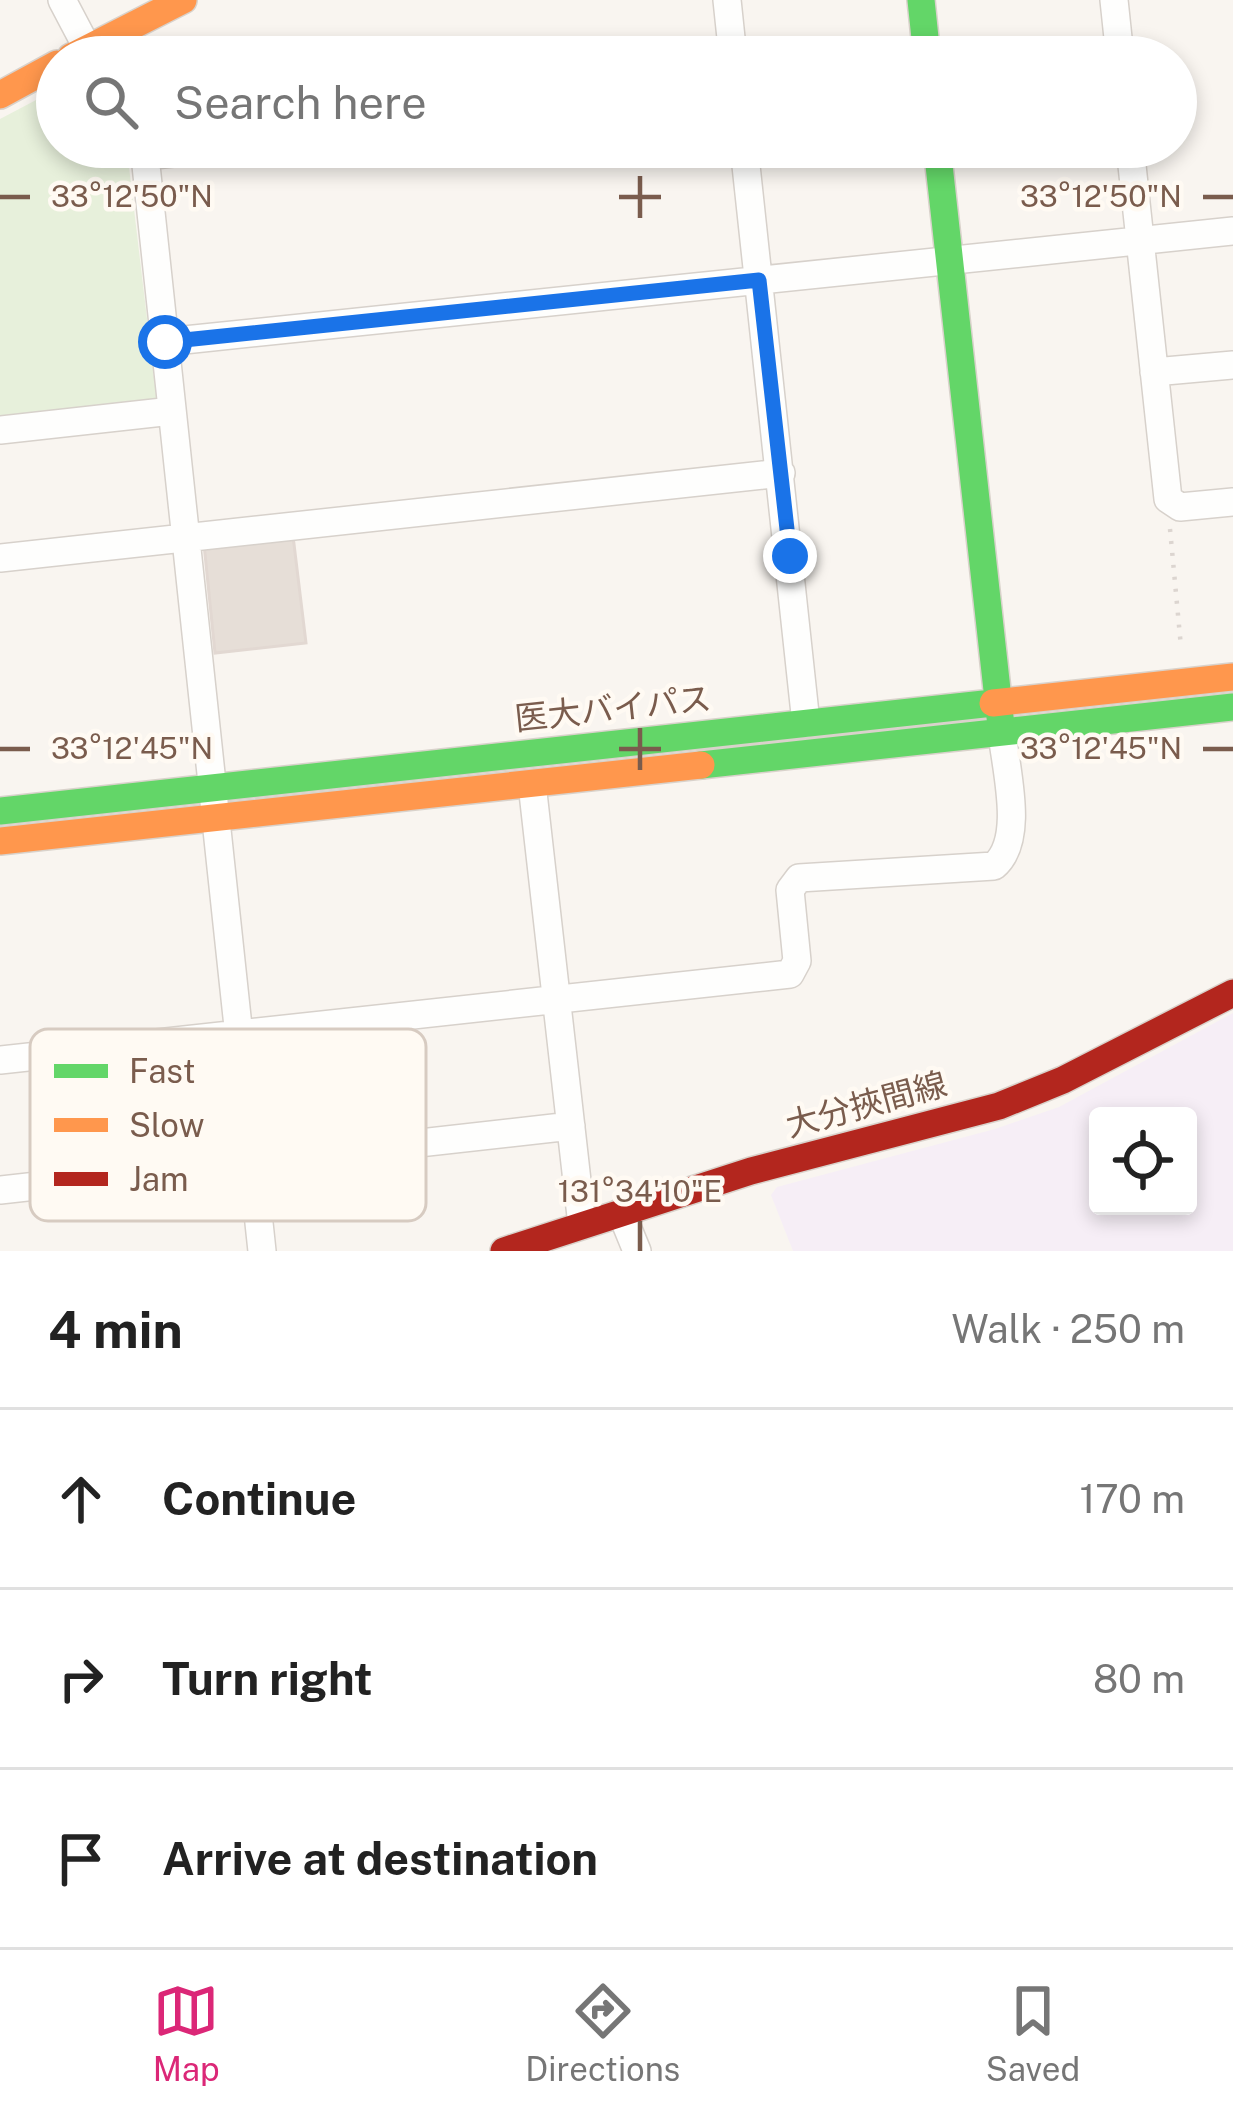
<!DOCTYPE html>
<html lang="en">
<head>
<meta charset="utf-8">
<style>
  :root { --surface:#fff; --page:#f2f2f2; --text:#222; --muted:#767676; --line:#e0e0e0; --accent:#db2777 }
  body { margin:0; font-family:"Public Sans","Noto Sans JP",sans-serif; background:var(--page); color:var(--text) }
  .controls { position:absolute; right:36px; bottom:36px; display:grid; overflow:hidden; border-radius:12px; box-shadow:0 6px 18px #0003 }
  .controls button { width:108px; height:108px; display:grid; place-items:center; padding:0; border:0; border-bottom:3px solid var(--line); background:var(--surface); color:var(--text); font:60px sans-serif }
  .stop { position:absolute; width:36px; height:36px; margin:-27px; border:9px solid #1a73e8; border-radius:50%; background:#fff }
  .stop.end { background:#1a73e8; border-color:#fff; box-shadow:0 3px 12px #0008 }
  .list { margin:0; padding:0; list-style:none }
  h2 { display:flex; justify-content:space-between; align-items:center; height:156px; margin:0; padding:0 48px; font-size:51px }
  h2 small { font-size:39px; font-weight:400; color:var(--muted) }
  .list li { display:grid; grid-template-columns:78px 1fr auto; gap:36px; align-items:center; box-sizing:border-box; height:180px; padding:0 48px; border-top:3px solid var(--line) }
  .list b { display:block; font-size:45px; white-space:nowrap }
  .list em { font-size:39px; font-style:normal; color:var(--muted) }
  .icon { flex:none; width:66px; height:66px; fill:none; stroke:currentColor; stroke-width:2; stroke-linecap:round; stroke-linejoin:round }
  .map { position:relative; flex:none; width:1233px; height:1251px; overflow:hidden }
  .search { position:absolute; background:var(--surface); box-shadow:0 6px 18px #0003; left:36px; right:36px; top:36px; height:132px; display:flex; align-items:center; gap:30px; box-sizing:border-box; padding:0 42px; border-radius:66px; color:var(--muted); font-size:45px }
  .sheet { height:696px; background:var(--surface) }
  nav { display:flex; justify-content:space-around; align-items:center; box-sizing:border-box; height:168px; border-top:3px solid var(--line); background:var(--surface); font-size:33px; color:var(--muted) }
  nav a { display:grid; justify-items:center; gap:6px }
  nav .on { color:var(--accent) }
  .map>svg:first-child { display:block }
  .education { fill:#f6eef6; fill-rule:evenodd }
  .green { fill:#e7f0db }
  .building { fill:#e6ded7; stroke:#e2d8d2; stroke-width:3 }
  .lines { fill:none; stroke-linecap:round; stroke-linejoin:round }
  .street-casing { stroke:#d7d1cb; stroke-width:30 }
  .fast-casing { stroke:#d9d2cb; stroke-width:30 }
  .slow-casing { stroke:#d9d2cb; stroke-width:30 }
  .jam-casing { stroke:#d9d2cb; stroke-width:30 }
  .path { stroke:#dcd5d0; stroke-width:4.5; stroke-dasharray:3 9; stroke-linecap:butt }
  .street { stroke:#fefefd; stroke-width:27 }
  .fast { stroke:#63d668; stroke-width:27 }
  .slow { stroke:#ff974d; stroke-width:27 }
  .jam { stroke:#b3261e; stroke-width:27 }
  .route { stroke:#1a73e8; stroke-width:15 }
  .ticks { fill:none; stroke:#7a5c4d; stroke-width:4.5 }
  .labels { text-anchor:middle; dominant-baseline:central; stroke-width:9; stroke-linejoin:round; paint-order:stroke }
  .street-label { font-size:33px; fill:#7a5c4d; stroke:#fffaf3 }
  .key { fill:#fffaf3; stroke:#d7cbc1; stroke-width:3 }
  .key-label { font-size:33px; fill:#7a5c4d }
  .ticks-label { font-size:30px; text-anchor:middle; fill:#7a5c4d; stroke:#fffaf3; stroke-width:9; stroke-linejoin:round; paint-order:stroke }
</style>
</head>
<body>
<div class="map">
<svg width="1233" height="1251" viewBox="0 0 1233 1251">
  <rect width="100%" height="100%" fill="#f9f5f0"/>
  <path class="education" d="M1233 1013V1251H793L771 1195 777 1187 995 1129 1059 1107ZM1098 1116H1188V1206H1098Z"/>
  <path class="green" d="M57 89V147H126L127 150 157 403 0 421V119Z"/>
  <path class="building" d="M293 536 306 643 215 653 204 544Z"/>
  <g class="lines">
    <defs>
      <path id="street" d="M62 0 92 57
        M727 0 733 57
        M1114 0 1120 57
        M141 147 145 156 262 1251
        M744 147 806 723
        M1130 147 1168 499 1180 507 1233 502
        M145 156 228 147
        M165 342 1233 231
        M1154 372 1233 365
        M0 430 172 411
        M0 558 781 473
        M532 784 582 1225
        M0 1060 790 974 797 961 790 890 799 878 994 866C1025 840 1006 771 1002 733
        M0 1190 571 1126
        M621 1212 637 1251"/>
      <path id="fast" d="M921 0 927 57
        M937 147 1001 726
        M701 765 1233 707
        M0 811 993 703"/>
      <path id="slow" d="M71 57 183 0
        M0 95 57 64
        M993 703 1233 677
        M0 841 701 765"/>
      <path id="jam" d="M504 1251 751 1171 999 1106 1063 1080 1233 993"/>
    </defs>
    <use href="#street" class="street-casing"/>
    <use href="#fast" class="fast-casing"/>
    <use href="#slow" class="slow-casing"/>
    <use href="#jam" class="jam-casing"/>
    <path class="path" d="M1170 529 1181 647"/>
    <use href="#street" class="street"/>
    <use href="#fast" class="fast"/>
    <use href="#slow" class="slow"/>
    <use href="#jam" class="jam"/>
  </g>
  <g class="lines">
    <path class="route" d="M165 342 759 280 790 556"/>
  </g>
  <path class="ticks" d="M640 176V218M0 197H30M619 197H661M1203 197H1233M640 728V770M0 749H30M619 749H661M1203 749H1233M640 1221V1251"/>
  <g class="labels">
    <g class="street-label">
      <text transform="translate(613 708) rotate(-6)">医大バイパス</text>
      <text transform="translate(866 1104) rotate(-15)">大分挾間線</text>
    </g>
  </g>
  <rect x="30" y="1029" width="396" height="192" rx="18" class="key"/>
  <rect x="54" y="1064" width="54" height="14" fill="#63d668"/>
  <rect x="54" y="1118" width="54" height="14" fill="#ff974d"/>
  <rect x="54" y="1172" width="54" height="14" fill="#b3261e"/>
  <g class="key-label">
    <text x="129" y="1083">Fast</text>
    <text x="129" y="1137">Slow</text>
    <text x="129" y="1191">Jam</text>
  </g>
  <g class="ticks-label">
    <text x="132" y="207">33°12'50"N</text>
    <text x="1101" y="207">33°12'50"N</text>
    <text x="132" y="759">33°12'45"N</text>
    <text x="1101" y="759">33°12'45"N</text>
    <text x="640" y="1202">131°34'10"E</text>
  </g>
</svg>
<div class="controls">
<button><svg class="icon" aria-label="locate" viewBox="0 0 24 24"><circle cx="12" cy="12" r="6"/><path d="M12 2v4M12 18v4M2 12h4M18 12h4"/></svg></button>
</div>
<div class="stop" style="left:165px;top:342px"></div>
<div class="stop end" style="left:790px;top:556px"></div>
<div class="search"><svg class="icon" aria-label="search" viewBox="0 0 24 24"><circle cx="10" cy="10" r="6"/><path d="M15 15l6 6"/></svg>Search here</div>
</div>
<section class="sheet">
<h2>4 min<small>Walk · 250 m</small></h2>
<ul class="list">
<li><svg class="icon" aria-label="ahead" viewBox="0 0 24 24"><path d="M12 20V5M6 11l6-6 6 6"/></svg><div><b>Continue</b></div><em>170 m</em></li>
<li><svg class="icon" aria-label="right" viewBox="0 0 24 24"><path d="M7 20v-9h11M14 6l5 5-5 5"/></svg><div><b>Turn right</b></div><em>80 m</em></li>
<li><svg class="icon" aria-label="arrive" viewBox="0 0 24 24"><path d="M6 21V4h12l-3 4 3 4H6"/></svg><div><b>Arrive at destination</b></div></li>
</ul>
</section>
<nav>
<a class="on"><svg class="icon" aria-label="map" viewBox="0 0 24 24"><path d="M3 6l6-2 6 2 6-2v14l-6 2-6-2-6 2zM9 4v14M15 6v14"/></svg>Map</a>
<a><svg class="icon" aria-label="directions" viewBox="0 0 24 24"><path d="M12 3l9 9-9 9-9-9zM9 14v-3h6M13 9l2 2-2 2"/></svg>Directions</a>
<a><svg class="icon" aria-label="saved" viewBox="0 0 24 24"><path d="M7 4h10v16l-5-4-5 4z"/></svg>Saved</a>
</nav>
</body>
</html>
